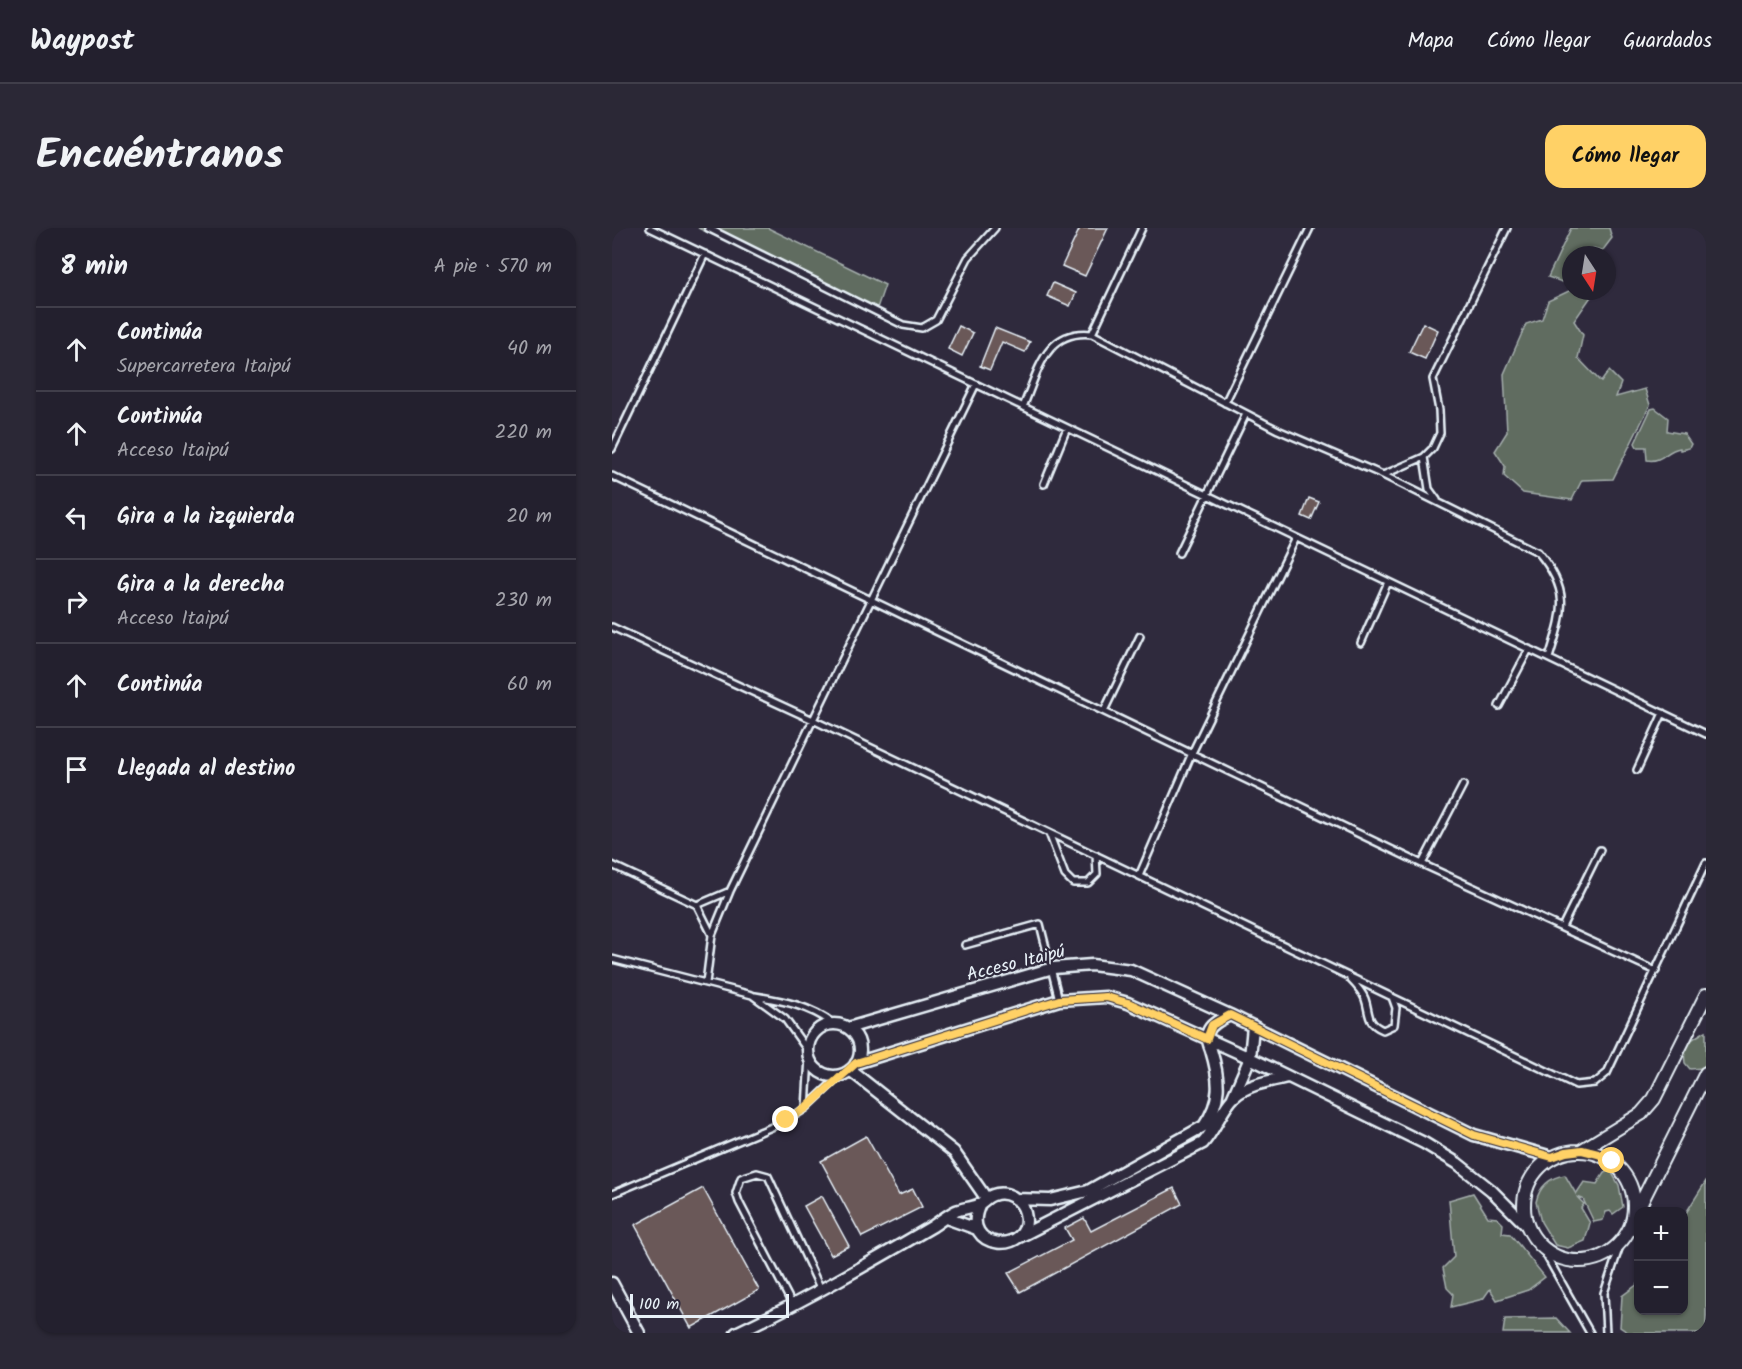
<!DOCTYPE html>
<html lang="es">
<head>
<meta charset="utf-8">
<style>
  :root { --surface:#23202e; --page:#2b2836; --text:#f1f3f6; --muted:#a3a3aa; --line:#403e4a; --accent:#ffd166 }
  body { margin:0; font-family:Kalam,sans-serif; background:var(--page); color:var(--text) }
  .controls { position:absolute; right:18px; bottom:18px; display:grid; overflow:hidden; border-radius:12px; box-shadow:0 2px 4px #0004 }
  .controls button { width:54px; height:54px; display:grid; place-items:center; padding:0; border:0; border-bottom:2px solid var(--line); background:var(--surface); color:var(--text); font:30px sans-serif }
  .compass { position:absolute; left:950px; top:18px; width:54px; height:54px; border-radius:50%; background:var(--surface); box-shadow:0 2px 4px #0004; rotate:168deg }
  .scale { position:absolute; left:18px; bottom:15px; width:159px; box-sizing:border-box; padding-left:6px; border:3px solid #e8f1f8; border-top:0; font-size:16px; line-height:21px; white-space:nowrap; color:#e8f1f8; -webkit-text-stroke:4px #2f2a3d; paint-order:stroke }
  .stop { position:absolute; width:18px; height:18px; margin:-14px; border:4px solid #ffd166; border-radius:50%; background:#fff }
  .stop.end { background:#ffd166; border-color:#fff; box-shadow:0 2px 6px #0008 }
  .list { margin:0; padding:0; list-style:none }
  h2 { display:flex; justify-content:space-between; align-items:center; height:78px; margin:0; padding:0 24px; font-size:26px }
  h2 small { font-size:20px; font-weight:400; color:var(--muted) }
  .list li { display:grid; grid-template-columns:39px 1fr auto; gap:18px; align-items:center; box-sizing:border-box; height:84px; padding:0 24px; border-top:2px solid var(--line) }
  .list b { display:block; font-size:22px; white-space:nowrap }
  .list p { margin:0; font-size:20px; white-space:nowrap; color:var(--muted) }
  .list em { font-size:20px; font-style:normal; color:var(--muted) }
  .icon { flex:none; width:33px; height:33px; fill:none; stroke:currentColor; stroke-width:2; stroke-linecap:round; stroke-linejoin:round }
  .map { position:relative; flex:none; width:1094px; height:1105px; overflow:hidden; border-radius:18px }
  header { display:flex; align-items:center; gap:36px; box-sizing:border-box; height:84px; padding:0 30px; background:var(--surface); border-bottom:2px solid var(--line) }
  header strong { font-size:28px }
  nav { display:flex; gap:33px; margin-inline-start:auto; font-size:21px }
  .intro { display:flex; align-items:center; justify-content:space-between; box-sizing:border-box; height:144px; padding:0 36px }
  h1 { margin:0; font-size:42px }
  .button { padding:15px 27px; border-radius:18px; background:var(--accent); color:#111; font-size:21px; font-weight:700 }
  main { display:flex; gap:36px; padding:0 36px }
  aside { flex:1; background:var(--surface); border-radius:18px; box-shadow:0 2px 4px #0004 }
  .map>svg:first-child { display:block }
  .green { fill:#616c61; stroke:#a4aeac; stroke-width:1.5 }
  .building { fill:#6b5959; stroke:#e8f1f8; stroke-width:1.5 }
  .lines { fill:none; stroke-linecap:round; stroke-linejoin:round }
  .service-casing { stroke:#e8f1f8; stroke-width:10 }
  .minor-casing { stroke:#e8f1f8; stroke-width:15 }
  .tertiary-casing { stroke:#e8f1f8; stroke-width:16 }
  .service { stroke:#2f2a3d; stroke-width:5 }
  .minor { stroke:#2f2a3d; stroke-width:10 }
  .tertiary { stroke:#2f2a3d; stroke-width:12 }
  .route { stroke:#ffd166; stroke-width:8 }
  .labels { text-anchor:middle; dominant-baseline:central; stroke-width:4.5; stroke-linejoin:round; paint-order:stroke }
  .street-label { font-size:18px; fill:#e8f1f8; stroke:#2f2a3d }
</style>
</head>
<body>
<header>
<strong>Waypost</strong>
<nav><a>Mapa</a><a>Cómo llegar</a><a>Guardados</a></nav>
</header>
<div class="intro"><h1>Encuéntranos</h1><a class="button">Cómo llegar</a></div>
<main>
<aside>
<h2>8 min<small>A pie · 570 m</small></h2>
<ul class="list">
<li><svg class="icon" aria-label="ahead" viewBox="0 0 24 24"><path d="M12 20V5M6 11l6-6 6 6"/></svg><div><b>Continúa</b><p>Supercarretera Itaipú</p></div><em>40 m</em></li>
<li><svg class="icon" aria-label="ahead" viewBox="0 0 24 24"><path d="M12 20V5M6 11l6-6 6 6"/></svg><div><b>Continúa</b><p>Acceso Itaipú</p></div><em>220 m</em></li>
<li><svg class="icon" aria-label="left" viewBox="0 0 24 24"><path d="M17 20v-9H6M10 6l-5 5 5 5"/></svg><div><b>Gira a la izquierda</b></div><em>20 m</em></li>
<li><svg class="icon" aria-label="right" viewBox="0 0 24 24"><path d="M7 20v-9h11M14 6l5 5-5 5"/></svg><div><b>Gira a la derecha</b><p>Acceso Itaipú</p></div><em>230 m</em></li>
<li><svg class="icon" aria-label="ahead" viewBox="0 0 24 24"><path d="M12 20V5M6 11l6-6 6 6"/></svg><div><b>Continúa</b></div><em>60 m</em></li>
<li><svg class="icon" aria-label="arrive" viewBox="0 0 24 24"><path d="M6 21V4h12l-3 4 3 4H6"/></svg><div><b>Llegada al destino</b></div></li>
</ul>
</aside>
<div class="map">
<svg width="1094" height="1105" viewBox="0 0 1094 1105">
  <rect width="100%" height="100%" fill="#2f2a3d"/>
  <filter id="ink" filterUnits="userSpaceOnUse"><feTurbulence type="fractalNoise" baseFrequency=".0167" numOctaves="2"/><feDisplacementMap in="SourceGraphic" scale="12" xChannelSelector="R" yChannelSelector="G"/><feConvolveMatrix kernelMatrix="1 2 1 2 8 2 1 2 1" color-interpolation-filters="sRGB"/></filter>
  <g filter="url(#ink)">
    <path class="green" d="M86 0H156L273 57 264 83Z
      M959 0H997L1000 10 991 22 981 20 978 27H959V46L950 54 936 49Z
      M959 62 983 63 962 93 971 107 966 130 989 154 997 143 1009 155 1004 169 1033 161 1038 177 1001 251 970 252 960 272 911 265 892 248 893 238 883 223 895 204 892 146 914 96 930 91 936 73Z
      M1043 180 1056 190 1055 203 1072 206 1079 216 1077 220 1068 222V220C1054 222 1050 235 1035 232L1034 219H1025L1023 215 1039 181Z
      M1094 803V836L1091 840 1078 841 1073 835C1070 814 1079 812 1094 803Z
      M996 943 1000 945 1007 957 1011 979 1001 986 998 983 994 984 991 992 982 994 971 971 965 969 972 976 969 980 978 995 973 1013 956 1020 943 1017 929 994 924 974C927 959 938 949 953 947L964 966 972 954 985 956 992 945Z
      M1094 953V1105H1017L1008 1099 1010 1068 1026 1056V1082H1072V988Z
      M861 965 876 989 885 990 891 996 890 1005 898 1006 933 1049 916 1062 885 1072 878 1061 871 1071 839 1079 841 1066 835 1060 831 1040 842 1029 837 972Z
      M944 1090 958 1105H891L893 1091Z"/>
    <path class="building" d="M468 0H496L473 48 450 38Z
      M441 55 464 65 458 78 435 68Z
      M811 95 826 102 813 131 797 124Z
      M347 98 361 105 350 128 336 121Z
      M383 100 418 114 413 124 390 114 378 142 368 138Z
      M697 270 707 274 699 292 690 288Z
      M254 908 287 967 301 961 310 979 250 1009 209 933Z
      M91 960 147 1062 79 1100 23 997Z
      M562 960 570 976 408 1064 396 1045 460 1012 453 1000 472 990 479 1003Z
      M210 968 237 1018 219 1027 192 978Z"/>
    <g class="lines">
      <defs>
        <path id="service" d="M38 0 1094 506
          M96 0 291 97 310 100 324 92 356 30 383 0
          M480 106 530 0
          M613 175 698 0
          M411 179C426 144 433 101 480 106L666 202 771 247 926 324C960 364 951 384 937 430
          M0 221 93 26
          M812 229 817 261 825 272
          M771 247 812 229 821 220 828 205 827 182 821 151 895 0
          M0 248 810 636 1044 743
          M432 256 455 200
          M567 325 634 186
          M0 399 201 492 964 857 983 855 995 845 1094 635
          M749 415 776 354
          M887 478 917 421
          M492 483 528 408
          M1025 542 1051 485
          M437 605 453 647 461 655H476L485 646 484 627
          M810 636 851 557
          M0 637 85 677 100 707
          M527 648 580 525 684 310
          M85 677 118 663
          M950 699 988 622
          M353 717 428 696 447 772
          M0 731 140 767 173 791 196 823
          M738 751C744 757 750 763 753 771 758 785 754 795 771 802L782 797 784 780 780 769
          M94 755 100 707 118 663 364 156
          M143 768C173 773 198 778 222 796
          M194 880 197 829
          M0 966 174 893 194 880 230 846
          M930 1020 978 1105
          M181 1078 127 974 124 965 129 950 145 945 156 948 209 1062
          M994 1105 992 1065 1009 1015"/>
        <path id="minor" d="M196 822a26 26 0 1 1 52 0a26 26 0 1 1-52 0Z
          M236 800 441 740 480 737 519 742 618 787 862 907 940 929
          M244 835 447 772 494 769 516 775 638 830 812 915 845 935 879 962 915 998
          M238 842 342 924 374 970
          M621 869 638 830 641 798
          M404 971 438 972 476 963 592 898C610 872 608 852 599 822 597 817 594 810 596 804 599 795 610 791 618 787
          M334 990 365 1001
          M407 1009 591 915C603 902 611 878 623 868 636 856 659 853 676 849
          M0 1055 27 1105
          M124 1105C192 1073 256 1036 321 998 328 993 336 987 344 983 351 980 359 980 366 977 371 974 375 969 381 967 394 962 410 971 413 985 423 1028 345 1024 368 976"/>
        <path id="tertiary" d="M970 922 1029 886 1042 871 1094 767
          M912 978a55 55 0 1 1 110 0a55 55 0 1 1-110 0Z
          M1024 985 1094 845"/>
      </defs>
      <use href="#service" class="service-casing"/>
      <use href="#minor" class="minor-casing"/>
      <use href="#tertiary" class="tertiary-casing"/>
      <use href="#service" class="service"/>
      <use href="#minor" class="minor"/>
      <use href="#tertiary" class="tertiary"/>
    </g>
  </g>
  <g class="lines" filter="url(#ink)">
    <path class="route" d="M174 892 194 880 244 835 447 772 494 769 516 775 595 811 600 797 618 787 862 907 940 929 954 924 970 922 986 926 1000 933"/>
  </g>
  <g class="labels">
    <g class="street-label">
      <text transform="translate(404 736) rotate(-14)">Acceso Itaipú</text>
    </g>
  </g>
</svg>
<div class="controls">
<button>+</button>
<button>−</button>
</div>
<svg class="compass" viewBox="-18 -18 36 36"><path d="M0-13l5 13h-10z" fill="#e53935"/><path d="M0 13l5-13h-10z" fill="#a3a3aa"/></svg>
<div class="scale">100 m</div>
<div class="stop" style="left:1000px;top:933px"></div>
<div class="stop end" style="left:174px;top:892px"></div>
</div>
</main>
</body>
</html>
